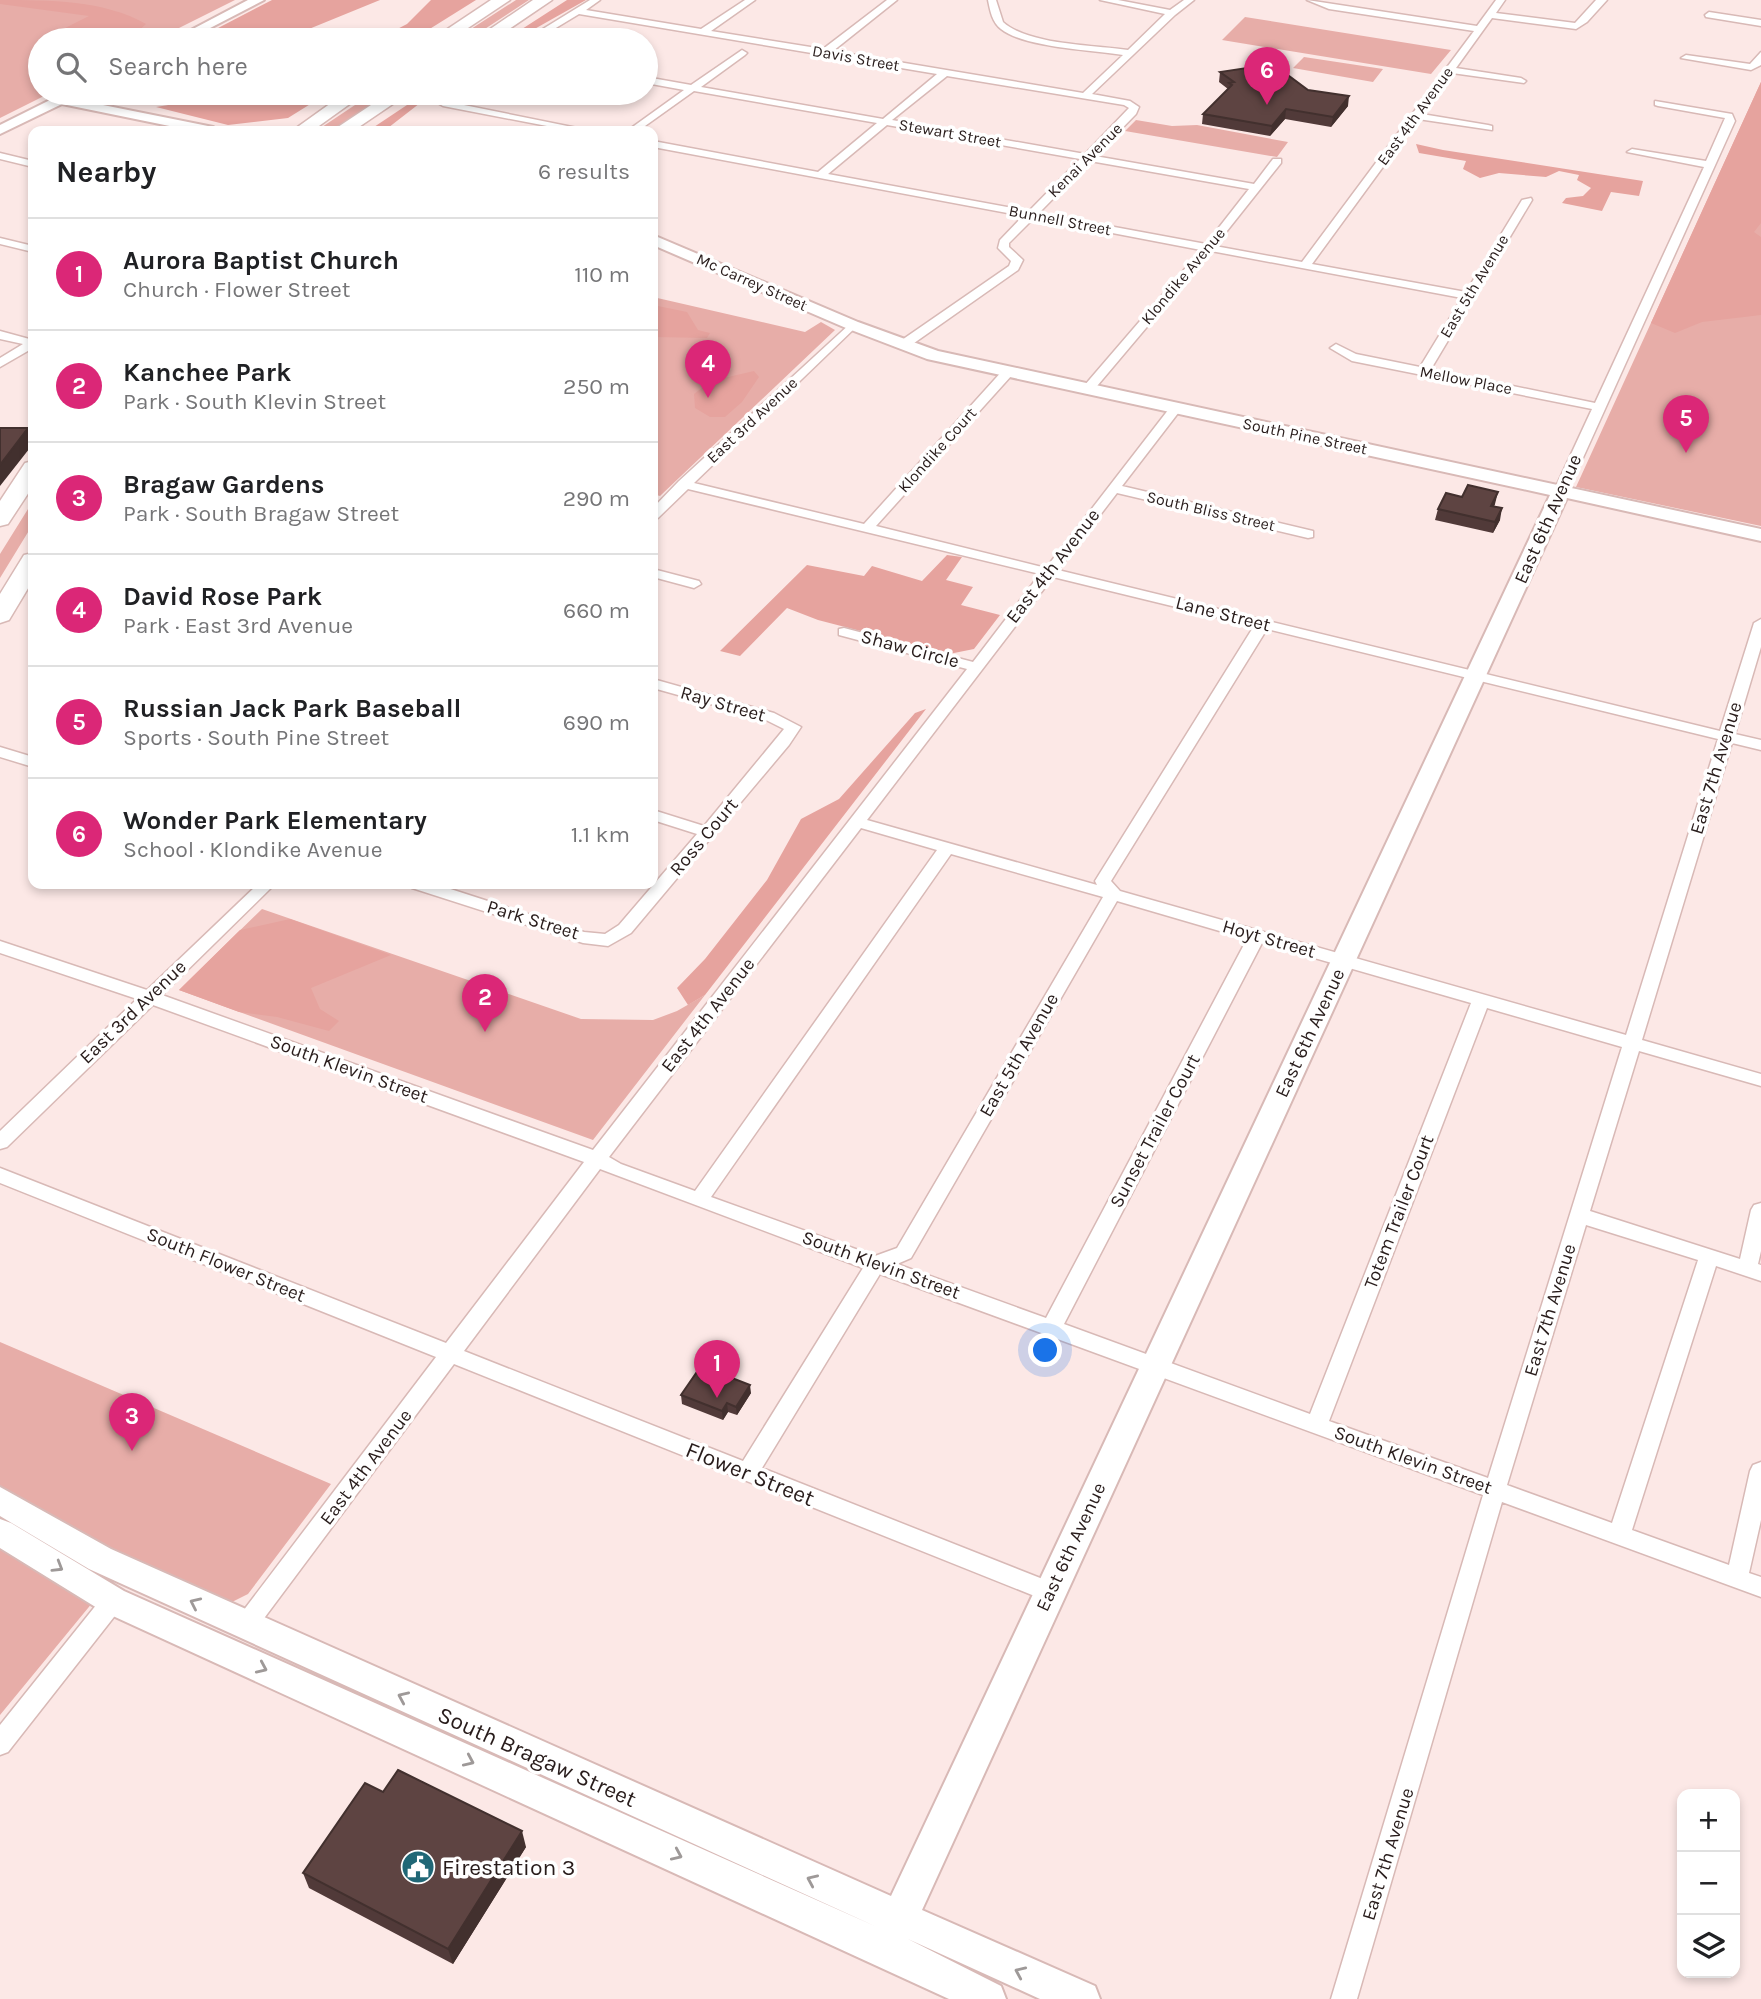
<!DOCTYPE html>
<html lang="en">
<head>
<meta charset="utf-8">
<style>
  :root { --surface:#fff; --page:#f2f2f2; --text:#202124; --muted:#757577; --line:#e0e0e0; --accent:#db2777 }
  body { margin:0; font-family:Karla,sans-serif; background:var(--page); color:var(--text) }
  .controls { position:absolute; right:21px; bottom:21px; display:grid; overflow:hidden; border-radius:14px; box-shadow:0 4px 10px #0003 }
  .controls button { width:63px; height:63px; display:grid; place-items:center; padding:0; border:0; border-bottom:2px solid var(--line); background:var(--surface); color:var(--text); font:35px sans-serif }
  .you { position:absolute; left:1046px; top:1351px; width:24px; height:24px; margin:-18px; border:5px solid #fff; border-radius:50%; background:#1a73e8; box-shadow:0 0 0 10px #1a73e833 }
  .badge { display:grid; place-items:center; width:46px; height:46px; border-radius:50%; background:var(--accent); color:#fff; font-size:23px; font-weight:700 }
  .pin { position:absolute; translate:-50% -58px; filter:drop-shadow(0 2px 4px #0008) }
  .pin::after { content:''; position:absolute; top:37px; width:24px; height:21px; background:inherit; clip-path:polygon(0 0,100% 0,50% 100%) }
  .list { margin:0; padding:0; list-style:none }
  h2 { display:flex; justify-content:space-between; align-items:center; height:91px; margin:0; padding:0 28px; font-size:30px }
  h2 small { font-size:23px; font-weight:400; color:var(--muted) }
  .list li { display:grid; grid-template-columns:46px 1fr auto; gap:21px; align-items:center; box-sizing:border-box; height:112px; padding:0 28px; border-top:2px solid var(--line) }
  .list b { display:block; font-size:26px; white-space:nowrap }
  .list p { margin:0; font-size:23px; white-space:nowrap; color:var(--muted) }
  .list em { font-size:23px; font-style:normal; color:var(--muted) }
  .icon { flex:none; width:38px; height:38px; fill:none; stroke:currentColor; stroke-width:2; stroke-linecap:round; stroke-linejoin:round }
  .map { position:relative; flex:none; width:1761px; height:1999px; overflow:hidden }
  .search { position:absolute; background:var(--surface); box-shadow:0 4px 10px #0003; left:28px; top:28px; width:630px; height:77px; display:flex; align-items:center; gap:18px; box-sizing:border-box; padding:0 24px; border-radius:38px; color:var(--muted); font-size:26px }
  .panel { position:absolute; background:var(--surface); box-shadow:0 4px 10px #0003; left:28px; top:126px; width:630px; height:763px; border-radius:14px }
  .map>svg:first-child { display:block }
  .green { fill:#e7ada8 }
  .forest { fill:#e6a39e }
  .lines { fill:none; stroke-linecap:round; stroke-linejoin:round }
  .street-casing { stroke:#d8b9b6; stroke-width:3 }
  .secondary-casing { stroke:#d8b9b6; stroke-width:4 }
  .highway-casing { stroke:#d8b9b6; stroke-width:3 }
  .street { fill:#fff; fill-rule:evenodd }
  .secondary { fill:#fff; fill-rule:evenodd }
  .highway { fill:#fff; fill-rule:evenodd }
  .wall { fill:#513a39 }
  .shaded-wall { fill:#42302e }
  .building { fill:#5e4442; stroke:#42302e; stroke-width:2 }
  .oneway { stroke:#9e9998 }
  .labels { text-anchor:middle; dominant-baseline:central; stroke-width:7; stroke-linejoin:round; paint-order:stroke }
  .far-street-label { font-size:16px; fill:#281c1b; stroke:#fff }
  .street-label { font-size:19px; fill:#281c1b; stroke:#fff }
  .near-street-label { font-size:23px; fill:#281c1b; stroke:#fff }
  .near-poi-label { font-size:23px; fill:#281c1b; stroke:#fff; text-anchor:start }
</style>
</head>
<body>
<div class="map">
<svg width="1761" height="1999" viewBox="0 0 1761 1999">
  <rect width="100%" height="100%" fill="#fce8e6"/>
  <path class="green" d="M0 0H235L155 40H40V93H50L0 118Z
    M516 0H529L468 40H454Z
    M1245 17 1451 50 1431 74 1222 40Z
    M1304 57 1383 69 1373 82 1293 68Z
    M1761 82V526L1576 487Z
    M373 93H388L333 131H316Z
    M1136 120 1172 126 1197 125 1288 142 1277 157 1125 131Z
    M653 297 805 332 821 322 835 330 660 496 653 494Z
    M33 501V524L0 578V554Z
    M262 909 581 1019 653 1020 677 1011 705 995 593 1140 179 990Z
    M0 1342 331 1484 248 1594 230 1603 130 1557 0 1715Z"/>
  <path class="forest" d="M0 0C49 0 104 0 146 24L133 36H85L55 33 89 16 0 4Z
    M272 0H380L282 40H195Z
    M431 0H476L412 40H376L407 24Z
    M567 0H586L515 40H505Z
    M1761 82V223L1754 232 1761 237V315L1702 322 1675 333 1651 323Z
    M225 93H328L288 118 228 125 156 107 211 98Z
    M425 93H433L384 131H368Z
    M1416 144 1443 150 1643 181 1639 196 1611 192 1602 211 1562 203 1566 198 1583 196 1591 188 1577 180 1579 175 1559 171 1546 177 1499 173 1480 178 1463 169 1466 161 1419 153Z
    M653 305 687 312 698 330 710 333 707 338 653 337Z
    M754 371 759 377 742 402 725 417H710L695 408 694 394 711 381Z
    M947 555 962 557 946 580 973 587 961 605 1000 615 974 649 949 654 818 620 787 608 740 656 720 651 807 565 864 576 872 566 922 581Z
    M926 709 705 995 688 1005 677 988 705 959 767 880 801 819 839 799 915 713Z
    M290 919 391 955 311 988 320 1009 339 1021 329 1031 277 1017 239 1012 179 990 240 930Z"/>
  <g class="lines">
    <defs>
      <path id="street" d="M590 0H600L586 10 701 29 745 0H755L711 31 823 49 887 0H897L833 51 1083 93 1123 55C1092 50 1025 48 1001 29 992 22 990 10 988 0H996L1003 22C1028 45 1095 45 1128 50L1165 14 1100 0H1118L1170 10 1184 0H1194L1175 15 1092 94 1130 101 1139 107 1136 114 1095 156 1254 184 1273 159H1281V163L1215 246 1302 262 1474 31 1329 9 1307 0 1477 26 1496 0H1505L1496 13 1575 23 1596 0H1607L1587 22 1576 29 1492 18 1456 68 1521 78 1526 81 1524 83 1452 73 1422 114 1488 125 1492 126V130L1418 119 1312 264 1466 292 1522 200 1531 198 1532 200 1431 369 1595 403 1704 167 1627 152 1632 149 1706 161 1725 118 1658 106 1655 105V101L1732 114 1735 121 1568 491 1561 495 1554 491 1592 409 1352 361 1330 348 1336 344 1356 354 1420 367 1462 298 1211 251 1092 392H1084V386L1201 250 1034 218 1009 243V247L1023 260 1018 270 907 348H899V342L1009 266 1011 261 998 248 1000 240 1023 216 653 147V141L818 172 877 123 694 91 638 131H627L684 90 646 83V77L691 85 742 50 747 53 745 55 701 87 883 119 937 74 579 14 536 40H525ZM947 76 1124 105 1129 108 1085 154 892 120ZM887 125 1080 159 1029 211 828 174ZM1090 161 1249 189 1206 244 1039 213Z
        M1709 12 1761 20V26L1706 17 1705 15Z
        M1761 52V65L1751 70 1681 58 1686 55 1750 64Z
        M441 93H451L445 100 449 102 592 131H573L443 106 434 101Z
        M0 153 33 161V167L0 159Z
        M0 238 33 246V252L0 244Z
        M852 322 856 323V327L694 483 864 524 1004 369 1008 368 1014 372 1012 375 876 526 1046 568 1172 405 1176 404 1182 408 1122 486 1313 531V537L1308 538 1117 493 1058 570 1720 731 1754 623 1761 619V647L1735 734 1761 740V750L1732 743 1642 1040 1761 1074V1086L1639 1051 1590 1211 1740 1259 1751 1210 1754 1205 1761 1203V1251L1758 1264 1761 1265V1281L1716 1266 1632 1530 1729 1565 1750 1471 1753 1465 1761 1462V1520L1749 1573 1761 1577V1597L1502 1502 1357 1999H1331L1483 1495 880 1274 762 1468 1058 1585 1061 1592 1058 1599 1050 1602 1042 1599 454 1364 253 1633 245 1636 237 1633 234 1626 237 1619 436 1357 0 1183V1168L446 1343 584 1162 153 1005 7 1147 0 1149V1131L137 999 0 953V941L147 990 258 884H275L162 995 593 1150 967 669 839 635V629L844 628 973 662 1040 574 688 489 658 518 653 519V508L679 481ZM1053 577 1254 626 1095 881 1097 885 867 820ZM1267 629 1718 739 1626 1035 1120 891 1111 881ZM861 828 937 850 695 1191 621 1164 609 1157ZM951 854 1103 897 897 1248 875 1256 711 1197ZM1117 901 1247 939 1046 1318 897 1264 911 1258ZM1262 943 1471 1003 1310 1414 1064 1324ZM1487 1008 1622 1047 1488 1478 1329 1421ZM600 1169 863 1268 743 1461 464 1351ZM1586 1225 1698 1260 1612 1523 1507 1485Z
        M0 331 33 340V348L0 367V358L23 344 0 339Z
        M653 569 699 581 701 584 694 588 653 577Z
        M653 679 774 713 801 727 789 745 631 933 608 946 583 943 412 888 410 884H435L584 932 605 934 619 925 697 834 653 820V810L704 826 784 729 764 719 653 688Z
        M0 747 33 757V767L0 757Z
        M113 1591 121 1594 124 1601 121 1608 8 1752 0 1755V1725L105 1594Z"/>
      <path id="secondary" d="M248 0H264L187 40H172Z
        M64 93H81L73 99 213 127 220 131H194L62 104 0 134V125Z
        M653 235 858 322 938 351 1761 529V541L1567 498 922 1910 1095 1986 1100 1999H1040L908 1939 1001 1986 1006 1999H949L102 1611 0 1548V1519L11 1523 124 1591 877 1927 89 1569 0 1516V1487L111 1549 891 1896 1550 495 927 359 846 328 653 245Z"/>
      <path id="highway" d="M491 0H510L450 40H431Z
        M533 0H552L493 40H474Z
        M345 93H365L312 131H292Z
        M389 93H409L353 131H332Z
        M33 461V486L8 524 0 526V501L25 463Z
        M33 553V580L9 620 0 623V594L24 555Z"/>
    </defs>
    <use href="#street" class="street-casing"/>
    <use href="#secondary" class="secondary-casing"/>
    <use href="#highway" class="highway-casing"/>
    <use href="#street" class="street"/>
    <use href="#secondary" class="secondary"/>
    <use href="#highway" class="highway"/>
  </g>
  <path class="wall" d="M1220 72 1308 90 1348 106 1331 127 1285 119 1270 136 1202 124 1203 114 1228 89 1219 82Z
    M1495 504 1494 506 1500 520 1493 533 1435 520 1438 509Z
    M751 1393 737 1415 728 1412 723 1420 682 1404 681 1395Z
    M383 1792 526 1847 453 1964 309 1888 303 1873Z"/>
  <path class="shaded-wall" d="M1349 96 1348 106 1331 127 1333 117Z
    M1286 109 1285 119 1270 136 1272 126Z
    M28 428 33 444 0 486V465Z
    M1498 492 1495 504 1489 517 1491 506Z
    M1502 508 1500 520 1493 533 1495 522Z
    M750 1385 751 1393 737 1415 736 1407Z
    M727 1403 728 1412 723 1420 722 1411Z
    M522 1831 526 1847 453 1964 448 1949Z"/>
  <path class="building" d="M1273 64 1308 90 1349 96 1333 117 1286 109 1272 126 1203 114 1232 85 1229 83 1234 82 1220 72Z
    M0 428H28L0 465Z
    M1468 485 1498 492 1491 506 1502 508 1495 522 1438 509 1446 493 1462 497Z
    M701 1366 750 1385 736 1407 727 1403 722 1411 681 1395Z
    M398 1770 522 1831 448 1949 303 1873 365 1783 383 1792Z"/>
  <defs><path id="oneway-chevron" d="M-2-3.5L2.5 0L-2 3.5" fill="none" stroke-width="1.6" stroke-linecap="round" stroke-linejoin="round" transform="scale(1.75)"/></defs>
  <g class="oneway">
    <use href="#oneway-chevron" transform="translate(58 1567) rotate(31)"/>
    <use href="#oneway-chevron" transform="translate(195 1603) rotate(-155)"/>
    <use href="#oneway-chevron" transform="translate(262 1668) rotate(24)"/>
    <use href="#oneway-chevron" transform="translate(403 1697) rotate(-156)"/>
    <use href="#oneway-chevron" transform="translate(469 1761) rotate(24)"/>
    <use href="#oneway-chevron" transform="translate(677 1855) rotate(24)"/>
    <use href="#oneway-chevron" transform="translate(812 1880) rotate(-156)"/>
    <use href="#oneway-chevron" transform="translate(1020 1972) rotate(-156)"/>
  </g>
  <defs>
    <symbol id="civic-disc" viewBox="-11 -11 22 22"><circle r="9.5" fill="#206776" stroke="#fff"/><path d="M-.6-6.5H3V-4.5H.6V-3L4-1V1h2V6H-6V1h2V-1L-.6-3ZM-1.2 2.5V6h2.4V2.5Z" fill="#fff"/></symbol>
  </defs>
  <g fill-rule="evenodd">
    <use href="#civic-disc" x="399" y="1848" width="38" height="38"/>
  </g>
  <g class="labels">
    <g class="far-street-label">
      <text transform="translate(856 58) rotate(10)">Davis Street</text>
      <text transform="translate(1415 116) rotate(-54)">East 4th Avenue</text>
      <text transform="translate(950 133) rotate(10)">Stewart Street</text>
      <text transform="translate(1085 160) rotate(-45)">Kenai Avenue</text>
      <text transform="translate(1060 220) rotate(11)">Bunnell Street</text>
      <text transform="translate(1183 276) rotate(-50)">Klondike Avenue</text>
      <text transform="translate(752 282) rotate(24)">Mc Carrey Street</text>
      <text transform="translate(1474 286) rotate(-59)">East 5th Avenue</text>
      <text transform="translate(1466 380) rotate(11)">Mellow Place</text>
      <text transform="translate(752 420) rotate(-43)">East 3rd Avenue</text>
      <text transform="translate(1305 436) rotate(12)">South Pine Street</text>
      <text transform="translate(937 450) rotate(-48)">Klondike Court</text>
      <text transform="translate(1211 511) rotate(13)">South Bliss Street</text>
    </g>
    <g class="street-label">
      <text transform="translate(1548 519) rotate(-66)">East 6th Avenue</text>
      <text transform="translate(1053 566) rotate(-52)">East 4th Avenue</text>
      <text transform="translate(1223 614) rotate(14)">Lane Street</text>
      <text transform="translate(910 649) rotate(15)">Shaw Circle</text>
      <text transform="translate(723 704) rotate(16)">Ray Street</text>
      <text transform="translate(1716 768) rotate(-73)">East 7th Avenue</text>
      <text transform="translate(704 837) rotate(-50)">Ross Court</text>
      <text transform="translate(533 920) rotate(17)">Park Street</text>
      <text transform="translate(1269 939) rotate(16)">Hoyt Street</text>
      <text transform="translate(133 1012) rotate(-44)">East 3rd Avenue</text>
      <text transform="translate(708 1015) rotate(-52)">East 4th Avenue</text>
      <text transform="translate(1310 1033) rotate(-65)">East 6th Avenue</text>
      <text transform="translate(1019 1055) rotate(-60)">East 5th Avenue</text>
      <text transform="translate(349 1069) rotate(20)">South Klevin Street</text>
      <text transform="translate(1155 1131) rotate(-62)">Sunset Trailer Court</text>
      <text transform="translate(1399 1212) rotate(-69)">Totem Trailer Court</text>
      <text transform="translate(226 1265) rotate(22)">South Flower Street</text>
      <text transform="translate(881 1265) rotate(20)">South Klevin Street</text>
      <text transform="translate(1550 1310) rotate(-73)">East 7th Avenue</text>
      <text transform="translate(1413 1460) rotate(20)">South Klevin Street</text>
      <text transform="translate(366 1467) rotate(-53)">East 4th Avenue</text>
      <text transform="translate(1071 1547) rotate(-65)">East 6th Avenue</text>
      <text transform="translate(1388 1854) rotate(-73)">East 7th Avenue</text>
    </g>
    <g class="near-street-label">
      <text transform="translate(750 1474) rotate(22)">Flower Street</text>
      <text transform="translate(537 1757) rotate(24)">South Bragaw Street</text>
    </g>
    <g class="near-poi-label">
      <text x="442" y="1867">Firestation 3</text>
    </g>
  </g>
</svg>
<div class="controls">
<button>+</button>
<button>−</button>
<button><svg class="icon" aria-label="layers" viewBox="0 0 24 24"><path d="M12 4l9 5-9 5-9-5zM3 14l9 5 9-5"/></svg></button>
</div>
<div class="you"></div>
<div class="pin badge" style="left:717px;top:1398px">1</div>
<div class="pin badge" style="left:485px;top:1032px">2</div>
<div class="pin badge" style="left:132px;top:1451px">3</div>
<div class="pin badge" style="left:708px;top:398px">4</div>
<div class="pin badge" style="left:1686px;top:453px">5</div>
<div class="pin badge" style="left:1267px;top:105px">6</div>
<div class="search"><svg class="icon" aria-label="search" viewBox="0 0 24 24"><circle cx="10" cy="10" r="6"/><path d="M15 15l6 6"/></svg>Search here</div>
<section class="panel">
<h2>Nearby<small>6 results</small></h2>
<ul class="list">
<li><span class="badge">1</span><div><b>Aurora Baptist Church</b><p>Church · Flower Street</p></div><em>110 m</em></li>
<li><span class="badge">2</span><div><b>Kanchee Park</b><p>Park · South Klevin Street</p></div><em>250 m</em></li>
<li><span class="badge">3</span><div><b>Bragaw Gardens</b><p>Park · South Bragaw Street</p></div><em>290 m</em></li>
<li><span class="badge">4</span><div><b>David Rose Park</b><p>Park · East 3rd Avenue</p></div><em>660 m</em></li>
<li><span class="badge">5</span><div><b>Russian Jack Park Baseball</b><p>Sports · South Pine Street</p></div><em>690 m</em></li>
<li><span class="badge">6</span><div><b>Wonder Park Elementary</b><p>School · Klondike Avenue</p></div><em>1.1 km</em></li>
</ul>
</section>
</div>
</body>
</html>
